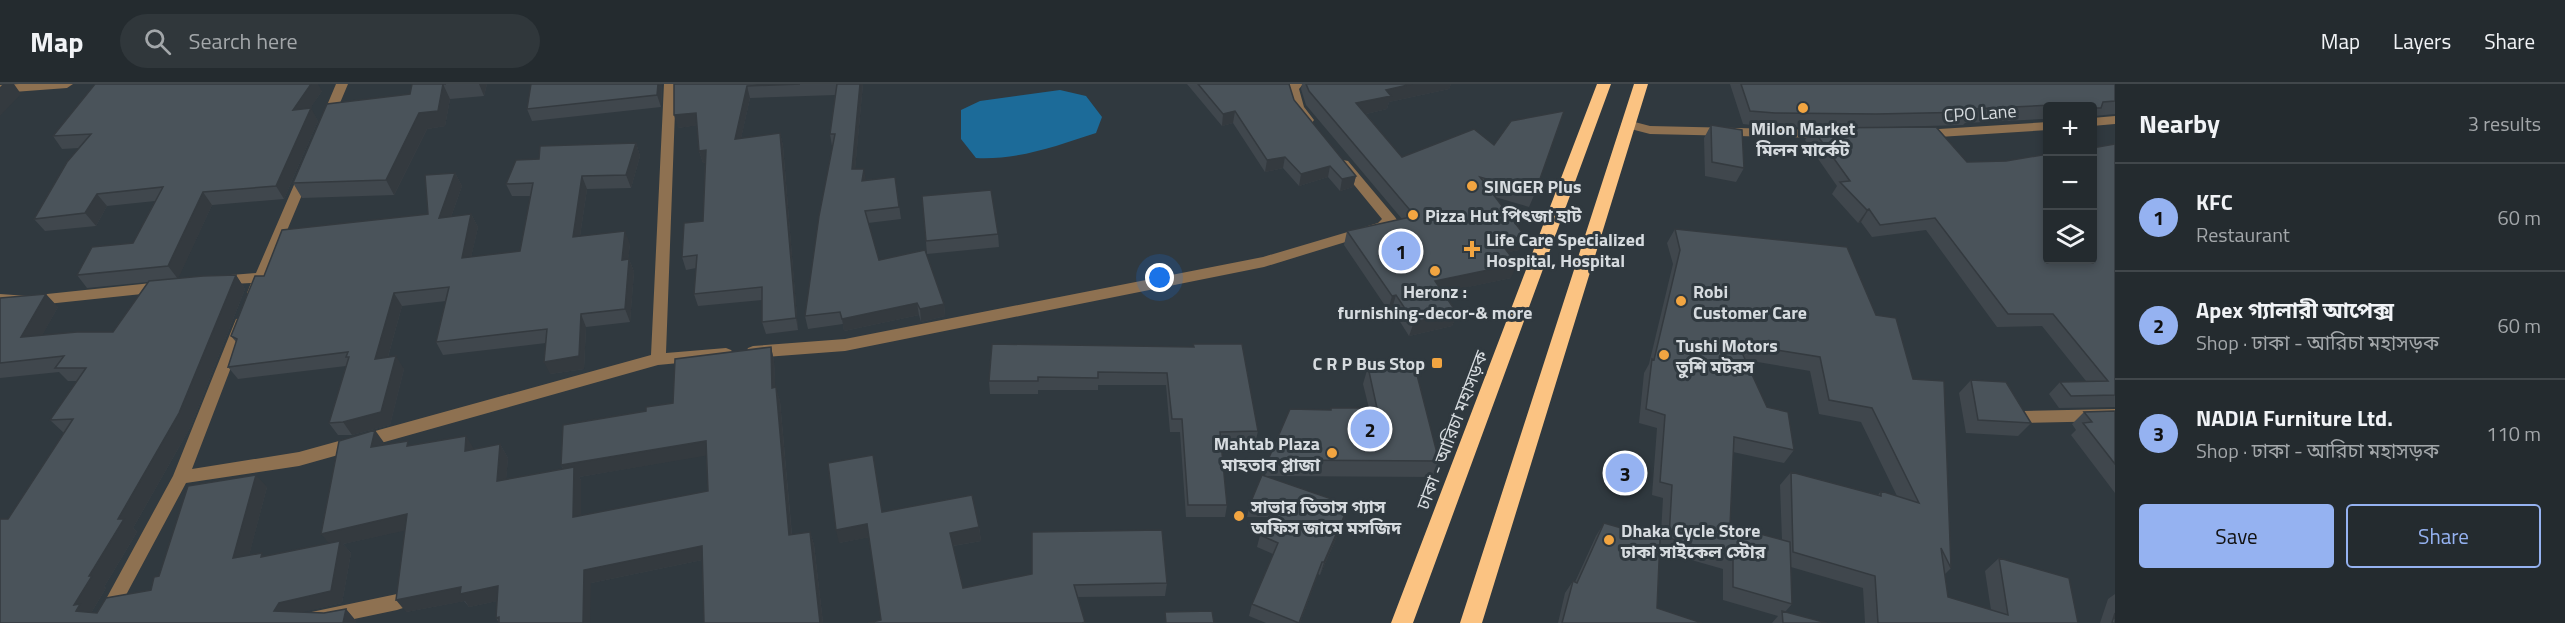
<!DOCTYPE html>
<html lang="en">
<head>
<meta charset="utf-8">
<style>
  :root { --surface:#242b2f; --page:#30373b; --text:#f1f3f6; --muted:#a3a7aa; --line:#41474b; --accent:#95b2f1 }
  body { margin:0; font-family:"Titillium Web","Noto Sans Bengali",sans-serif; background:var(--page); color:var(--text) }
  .controls { position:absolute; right:18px; top:18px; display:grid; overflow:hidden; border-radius:6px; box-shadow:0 3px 9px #0003 }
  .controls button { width:54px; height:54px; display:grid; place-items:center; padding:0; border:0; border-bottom:2px solid var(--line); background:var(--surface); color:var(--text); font:30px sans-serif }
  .you { position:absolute; left:1160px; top:194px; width:21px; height:21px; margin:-15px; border:4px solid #fff; border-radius:50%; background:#1a73e8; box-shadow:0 0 0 9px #1a73e833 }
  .badge { display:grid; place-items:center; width:39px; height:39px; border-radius:50%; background:var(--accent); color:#111; font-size:20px; font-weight:700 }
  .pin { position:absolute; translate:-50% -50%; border:3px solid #fff; box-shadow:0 2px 6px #0006 }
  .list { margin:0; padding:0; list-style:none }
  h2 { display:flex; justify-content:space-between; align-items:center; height:78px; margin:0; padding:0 24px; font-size:26px }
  h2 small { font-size:20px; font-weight:400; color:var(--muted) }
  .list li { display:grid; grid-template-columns:39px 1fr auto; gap:18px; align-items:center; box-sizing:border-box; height:108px; padding:0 24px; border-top:2px solid var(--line) }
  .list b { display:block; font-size:22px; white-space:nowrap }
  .list p { margin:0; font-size:20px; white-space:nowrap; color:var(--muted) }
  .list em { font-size:20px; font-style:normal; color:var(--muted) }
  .actions { display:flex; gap:12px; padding:18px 24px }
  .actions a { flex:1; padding:14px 0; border:2px solid var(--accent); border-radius:6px; text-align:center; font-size:21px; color:var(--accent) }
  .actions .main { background:var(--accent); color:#111 }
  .icon { flex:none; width:33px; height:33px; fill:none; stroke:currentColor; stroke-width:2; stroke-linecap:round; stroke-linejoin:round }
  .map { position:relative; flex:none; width:2115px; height:539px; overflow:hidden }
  header { display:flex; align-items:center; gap:36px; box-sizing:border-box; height:84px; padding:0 30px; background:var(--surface); border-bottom:2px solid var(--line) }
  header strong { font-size:28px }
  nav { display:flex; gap:33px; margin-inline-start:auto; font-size:21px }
  .search { width:420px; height:54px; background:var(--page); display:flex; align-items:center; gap:15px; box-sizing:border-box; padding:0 21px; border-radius:33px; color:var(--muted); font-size:22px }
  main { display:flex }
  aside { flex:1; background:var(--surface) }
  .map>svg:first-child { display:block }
  .water { fill:#1c6b99 }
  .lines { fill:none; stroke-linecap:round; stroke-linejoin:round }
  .minor { fill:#8e7151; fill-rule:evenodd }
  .highway { fill:#fbc382; fill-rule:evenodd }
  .wall { fill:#40474d; fill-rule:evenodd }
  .shaded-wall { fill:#343a3f }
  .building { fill:#4a535a; stroke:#343a3f; stroke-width:1.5 }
  .poi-dot { fill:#f2a541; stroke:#30393f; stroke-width:2 }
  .labels { text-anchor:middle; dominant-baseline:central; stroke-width:6; stroke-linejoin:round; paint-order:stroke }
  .street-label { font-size:18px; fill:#d6dbdf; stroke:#30393f }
  .poi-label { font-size:18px; font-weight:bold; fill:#d6dbdf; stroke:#30393f; text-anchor:start }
</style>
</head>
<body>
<header>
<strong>Map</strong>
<div class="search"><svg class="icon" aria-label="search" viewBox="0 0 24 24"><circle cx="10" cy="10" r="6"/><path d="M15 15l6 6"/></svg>Search here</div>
<nav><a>Map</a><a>Layers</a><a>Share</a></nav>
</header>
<main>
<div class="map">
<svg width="2115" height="539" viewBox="0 0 2115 539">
  <rect width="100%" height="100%" fill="#30393f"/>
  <path class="water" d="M1060 6 1086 12 1102 33 1096 49C1056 62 1019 76 976 74L961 55V26L980 17Z"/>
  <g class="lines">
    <path class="minor" d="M19 0H73L67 4 0 9V1Z
      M336 0H348L332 38 326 42 322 41 320 38Z
      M664 0H676L666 269 726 264 731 266 734 270 731 274 658 281 299 382 186 399 111 539H93L173 392 236 235 241 234 248 239 192 385 299 368 651 271Z
      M1290 0H1303L1299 5 1304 23 1314 36 1312 39H1304L1292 23 1287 4Z
      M2115 32V40L2092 42V34Z
      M1627 36 1650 42 1827 46 1833 50 1827 54 1650 50 1623 43 1621 40Z
      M2048 38V46L1923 54 1917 50 1923 46Z
      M1343 76 1348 77 1395 133 1397 136 1388 145 1264 183 845 267 753 274 748 272 746 268 748 264 753 262 845 255 1263 173 1378 139 1382 135 1337 80Z
      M306 83 312 87 259 213 254 214 247 209 251 199 213 201 211 197 218 192 256 189 300 87Z
      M161 198 168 203 161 208 28 222 0 220V210L28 212Z
      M2115 325V337L2023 339 2017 337 2015 333 2017 329 2023 327Z
      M397 510 403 512 406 518 403 524 397 526 335 539H288L291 533 297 531Z"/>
    <path class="highway" d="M1597 0H1611L1413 539H1391Z
      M1634 0H1648L1482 539H1460Z"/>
  </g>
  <path class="wall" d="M412 0H487L484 12 450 15 445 42 427 45 394 111 302 114 293 99 410 10Z
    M662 0 661 23 532 37 527 25Z
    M674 0H863L855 85 866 96 895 93 901 135 868 139 879 176 944 220 945 232 921 238 919 231 844 247 843 240 808 245 805 232 833 62H832L830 50 835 11 750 14 741 54 780 49 783 62 798 246 766 250 762 238V216L698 222 694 210 696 184 686 186 682 173 703 137 705 79H703L699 67 697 41 678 44Z
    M1187 0H1289L1294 16 1356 92 1353 103 1340 107 1328 93 1299 102 1283 84 1265 88 1233 39 1222 42Z
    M1302 0H1451L1449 5 1389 18 1387 25 1366 30 1402 73 1474 45 1535 109 1529 123 1495 113 1519 166 1508 168 1511 194 1443 208 1457 229 1452 242 1409 252 1392 225 1388 226 1344 161 1347 147 1402 135 1306 21 1301 5Z
    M1730 0H2115V30L2094 32 2092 34V22H2048V36L2042 35 1965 39 1963 41 1889 43 1967 78 2006 77 2115 60V323L2059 324 2049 310 2060 298 2086 297 2042 242 1997 243 1926 146 1872 153 1861 138 1858 139 1832 110 1837 102 1805 56 1812 44H1844L1768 43 1743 40Z
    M322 7 310 24 318 37 284 115 212 121 178 194 236 191 245 205 191 342 133 444 137 448 104 503 106 504 91 529H97L151 506 159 492 267 403 249 471 265 472 329 459 385 360 474 365 500 360 508 374 506 395 563 385 561 381 646 327 673 319 771 263 774 277 775 304 780 317 792 451 810 448 814 461 823 539H704L702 476 591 499 499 539 496 534 497 517 469 523 464 517 406 528 405 446 343 460 351 469 342 519 301 528 324 529 346 525 356 537 0 539 8 435 64 349 50 336 77 297H68L59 288 0 294V214L58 223 42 251 113 248 148 198 87 204 77 191 133 159 155 117 107 122 96 142 45 147 34 135 79 64 62 65 53 52ZM706 371 708 407 581 432V396L579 393Z
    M1711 41 1744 84 1736 98 1705 92 1704 54Z
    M636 59 640 72 631 104 587 105 580 152 630 160 628 175H629L634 188 630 238 586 243 584 285 550 290 546 259 443 271 436 258 446 217 402 222 388 273 404 285 390 341 352 351H338L329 339 346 282 238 295 228 283 236 258 231 252 264 192 428 130 455 89 462 102 451 133 471 130 478 143 471 173 520 167 531 112H512L506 100 539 75Z
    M922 112 998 150 999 163 927 170Z
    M1675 145 1847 163 1951 484 1945 490 1948 513 1991 526 1985 487 1999 474 2078 539H1865L1863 504 1791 483 1792 520 1785 528 1827 539H1772L1778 532 1723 516V485L1660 467 1663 414 1652 411 1657 344 1639 339 1644 289 1649 280 1673 180 1667 159ZM1746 276 1810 287 1819 330 1861 338 1897 412 1881 407 1878 411 1791 388 1780 401 1782 456 1730 442 1733 368 1784 379 1794 366 1767 323Z
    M1193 260 1258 347 1255 360H1221L1227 421 1225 433H1186L1180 348H1170L1166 301H1098V306H1038V310H990L989 297 1193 263Z
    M1368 283 1439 377 1433 393 1265 392 1345 434 1320 491 1318 490 1300 539H1266L1249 532 1252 520 1273 470 1257 463 1260 451 1269 433H1247L1250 420 1265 392 1268 376 1330 326 1331 324H1369L1363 300Z
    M1971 296 2031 339 2018 352 1966 349 1959 309Z
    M2115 327V409L2071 351 2076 346 2072 340 2084 328Z
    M883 428 979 443 981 457 953 462 963 504 1032 490 1167 499 1165 512 1078 513 1085 539H868L881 536 869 453 839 459Z
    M1604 439 1657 524 1702 539H1558L1565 509 1573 497 1575 498 1596 452Z
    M2115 510V539H2100L2108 515Z"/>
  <path class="shaded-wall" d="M3 0H14L21 10 0 32V3Z
    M311 0H318L322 7 300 39 293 26Z
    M443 0 450 15 445 42 427 45 394 111 386 96 419 29Z
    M479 0H487L484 12Z
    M658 0H662L661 23 657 11Z
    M860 0H863L854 97 852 85Z
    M1412 0H1451L1449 5 1389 18 1387 25 1353 33 1356 19 1386 6Z
    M747 2 750 14 738 68 735 55Z
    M311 24 318 37 284 115 276 102Z
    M1235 27 1233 39 1222 42 1223 30Z
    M696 29 699 41 678 44 674 31Z
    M780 49 783 62 798 246 796 234Z
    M636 59 640 72 631 104 626 91Z
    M706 66 709 78 703 79 699 67Z
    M1285 73 1283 84 1265 88 1267 76Z
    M1330 82 1328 93 1299 102 1301 90Z
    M864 85 866 97H862Z
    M455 89 462 102 446 147 439 134Z
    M582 92 587 105 578 165 573 153Z
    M1356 92 1353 103 1340 107 1342 95Z
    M203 108 212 121 178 195 168 182Z
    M97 110 107 122 96 142 85 129Z
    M1869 125 1861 138 1858 139 1867 126Z
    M471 130 478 143 468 187 462 174Z
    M625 147 630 160 627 189 622 176Z
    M1525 152 1519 166 1494 171 1499 157Z
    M629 175 634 188 630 238 625 225Z
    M1517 180 1511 194 1430 211 1435 197Z
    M236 191 245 205 191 342 133 444 137 448 104 503 106 504 91 529 76 527 74 521 118 435Z
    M394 209 402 222 384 287 375 275Z
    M46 210 58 223 34 266 21 253Z
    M1396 211 1392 225 1388 226 1392 212Z
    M917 219 919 231 844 247 842 235Z
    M944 220 945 232 921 238 920 225Z
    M1457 229 1452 242 1409 252 1414 238Z
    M581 230 586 243 584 285 550 290 544 278Z
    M771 263 774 277 776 318 772 304Z
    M396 272 404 285 390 341 352 351 343 338Z
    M776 303 780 317 793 465 789 451Z
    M375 346 385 360 381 377 371 363Z
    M466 352 474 365 465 367Z
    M706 357 710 371 579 393 581 396V447L573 433 568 394 561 381Z
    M500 360 508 374 505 411 497 397Z
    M256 391 267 403 245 487 233 474Z
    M1349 421 1345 434 1320 491 1324 478Z
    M407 430 417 444 343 460 351 469 342 519 290 531 274 527 279 519 332 463 321 450Z
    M867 440 870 453 839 459 836 446Z
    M979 443 981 457 952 462 950 449Z
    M810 448 814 461 823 539H820Z
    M702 462 707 475 591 499 590 539H583L584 486Z
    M1322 478 1318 490 1300 539H1299Z
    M498 502 507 515 469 523 465 517 406 528 396 516 461 503Z
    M346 525 356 537V539H343Z"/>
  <path class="building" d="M95 0H311L293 26 311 24 276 102 203 108 168 182 77 191 92 163 133 159 163 103 97 110 85 129 34 135 67 78 91 50 53 52Z
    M412 0H446H443L438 27 419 29 386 96 293 99 327 20 410 10Z
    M531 0H658L657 11 527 25Z
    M674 0H800L747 2 735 55 780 49 796 234 762 238V203L694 210 697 171 682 173 684 139 703 137 706 66 699 67 696 29 674 31Z
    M837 0H860L852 85H864L862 97 895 93 899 123 865 127 879 176 925 166 944 220 920 225 917 219 842 235 840 228 805 232 819 132 835 50H830Z
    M1198 0H1289L1294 16 1356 92 1342 95 1330 82 1301 90 1285 73 1267 76 1235 27 1223 30Z
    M1306 0H1412L1386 6 1391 12 1356 19 1402 73 1474 45 1494 61 1511 37 1564 27 1535 109 1480 93 1525 152 1499 157 1517 180 1435 197 1457 229 1414 238 1396 211 1392 212 1347 147 1415 132 1309 7Z
    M1741 0H2115V17L2103 18 2101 24H2092V22H2059L2052 21 1971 25 1973 28 1876 30 1775 29 1750 27Z
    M1711 41 1742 46 1744 84 1712 78Z
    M1936 43 1967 78 2006 77 2048 70V176H2092V64L2115 60V311L2071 312 2060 298 2108 297 2053 230H2008L1935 134 1880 141 1869 125 1867 126 1840 98 1850 97 1812 44Z
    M636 59 626 91 582 92 573 153 625 147 622 176 629 175 625 225 581 230 579 272 544 278 547 245 436 258 449 203 394 209 375 275 396 272 381 328 343 338 329 339 349 273H346L348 268 228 283 237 255 231 252 248 209 255 192H264L282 146 428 130 425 91 455 89 439 134 471 130 462 174 520 167 533 99 506 100 516 76 539 75 540 62Z
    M991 106 998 150 926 157 922 112Z
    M1675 145 1847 163 1876 231 1896 234 1913 295 1944 297 1951 484 1941 464 1948 513 2008 531 1999 474 2069 494 2078 539H1878L1875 492 1793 468 1791 388 1881 412V407L1919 419 1872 324 1829 316 1820 273 1738 260 1767 323 1788 328 1794 366 1734 353 1730 442 1790 458 1792 520 1733 503V472L1669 454 1672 401 1660 398 1665 331 1646 325 1652 275 1654 276 1680 166Z
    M236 191 179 329 118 435H124L89 492H92L74 521 80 520 76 527 97 529 106 514 151 506 154 493 159 492 188 402 256 391 233 474 262 469 261 473 340 457 331 507 279 519 274 527 324 529 346 525 343 539H0V435H8L73 335 50 336 86 284H55L64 272 0 279V214L46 210 21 253 77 248H113L149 197 203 192Z
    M992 260 1194 263 1193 260H1242L1258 347 1220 348 1227 421H1188L1182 335H1172L1167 289 1098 288V294L1038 293V297H989Z
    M771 263 772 304 776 303 789 451 810 448 820 539H704L702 462 584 486 583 539H499V533L496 534 498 502 460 510 461 503 396 516 407 430 321 450 339 357 375 346 371 363 408 357 407 362 466 352 465 367 500 360 497 397 574 383 573 433 708 407 706 357 561 381 563 341 646 327V323L673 319 675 275Z
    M1368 283H1415L1439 377 1268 376 1290 325 1331 326V324H1377Z
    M1971 296 2006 298 2031 339 1978 336Z
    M2115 327V380L2083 339 2092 338 2084 328Z
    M873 371 882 428 972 411 979 443 950 449 963 504 1032 490V448L1162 446 1167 499 1074 501 1085 538 1082 539H868L881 536 867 440 836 446 828 379Z
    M1262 391 1349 421 1324 478H1322L1299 539 1252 520 1278 459 1260 451 1275 420H1250Z
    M1604 439 1660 455 1657 524 1702 539H1562L1573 497 1577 499Z
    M1212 527 1214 539H1166L1165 528Z
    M1782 527 1827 539H1783Z
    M2115 529V539H2112Z"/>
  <g class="poi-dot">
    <circle cx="1803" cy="24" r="6"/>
    <circle cx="1472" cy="102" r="6"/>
    <circle cx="1413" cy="131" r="6"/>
    <path d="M1469 156h6v6h6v6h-6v6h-6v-6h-6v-6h6z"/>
    <circle cx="1435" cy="187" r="6"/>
    <circle cx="1681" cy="217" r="6"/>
    <circle cx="1664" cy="271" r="6"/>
    <rect x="1431" y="273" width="12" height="12" rx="3"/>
    <circle cx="1332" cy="369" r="6"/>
    <circle cx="1239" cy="432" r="6"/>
    <circle cx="1609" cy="456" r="6"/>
  </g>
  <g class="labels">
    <g class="street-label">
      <text transform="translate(1980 29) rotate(-4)">CPO Lane</text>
      <text transform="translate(1452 346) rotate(-69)">ঢাকা - আরিচা মহাসড়ক</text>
    </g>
    <g class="poi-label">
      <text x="1803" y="44" text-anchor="middle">Milon Market<tspan x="1803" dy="21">মিলন মার্কেট</tspan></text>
      <text x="1484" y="102">SINGER Plus</text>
      <text x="1425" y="131">Pizza Hut পিৎজা হাট</text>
      <text x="1486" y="155">Life Care Specialized<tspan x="1486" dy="21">Hospital, Hospital</tspan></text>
      <text x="1435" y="207" text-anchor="middle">Heronz :<tspan x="1435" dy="21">furnishing-decor-&amp; more</tspan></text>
      <text x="1693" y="207">Robi<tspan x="1693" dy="21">Customer Care</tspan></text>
      <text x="1676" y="261">Tushi Motors<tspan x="1676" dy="21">তুশি মটরস</tspan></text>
      <text x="1425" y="279" text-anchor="end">C R P Bus Stop</text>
      <text x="1320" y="359" text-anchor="end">Mahtab Plaza<tspan x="1320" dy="21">মাহতাব প্লাজা</tspan></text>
      <text x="1251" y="422">সাভার তিতাস গ্যাস<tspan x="1251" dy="21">অফিস জামে মসজিদ</tspan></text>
      <text x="1621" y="446">Dhaka Cycle Store<tspan x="1621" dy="21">ঢাকা সাইকেল স্টোর</tspan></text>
    </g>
  </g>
</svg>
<div class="controls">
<button>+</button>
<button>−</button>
<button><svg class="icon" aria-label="layers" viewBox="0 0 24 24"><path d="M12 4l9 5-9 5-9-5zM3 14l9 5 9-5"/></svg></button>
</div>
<div class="you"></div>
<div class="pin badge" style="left:1401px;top:167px">1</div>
<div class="pin badge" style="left:1370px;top:345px">2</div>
<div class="pin badge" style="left:1625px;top:389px">3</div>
</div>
<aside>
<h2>Nearby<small>3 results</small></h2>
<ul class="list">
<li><span class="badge">1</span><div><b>KFC</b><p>Restaurant</p></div><em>60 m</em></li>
<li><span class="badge">2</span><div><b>Apex গ্যালারী আপেক্স</b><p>Shop · ঢাকা - আরিচা মহাসড়ক</p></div><em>60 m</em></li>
<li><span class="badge">3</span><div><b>NADIA Furniture Ltd.</b><p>Shop · ঢাকা - আরিচা মহাসড়ক</p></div><em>110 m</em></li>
</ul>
<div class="actions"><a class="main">Save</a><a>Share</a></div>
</aside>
</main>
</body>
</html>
